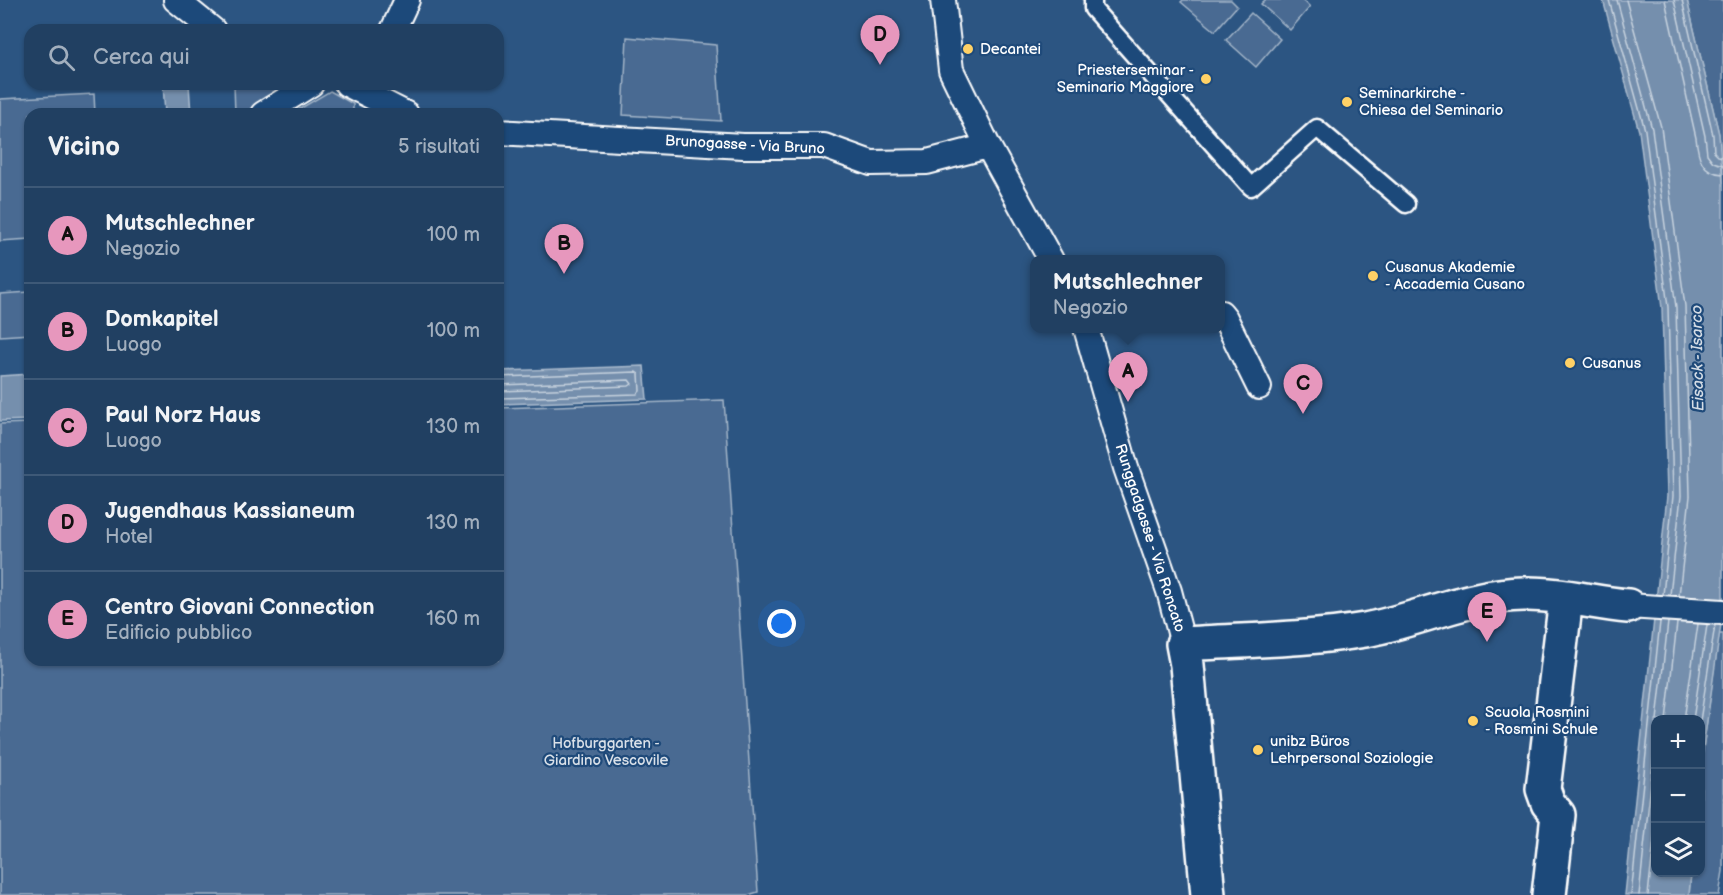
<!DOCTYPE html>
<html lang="it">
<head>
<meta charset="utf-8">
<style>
  :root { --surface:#214062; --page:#2d4b6b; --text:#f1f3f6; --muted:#a2afbe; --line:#3e5977; --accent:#e797bd }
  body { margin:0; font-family:"Balsamiq Sans",sans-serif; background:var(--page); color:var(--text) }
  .controls { position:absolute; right:18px; bottom:18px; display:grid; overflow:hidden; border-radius:12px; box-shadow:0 2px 4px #0004 }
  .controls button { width:54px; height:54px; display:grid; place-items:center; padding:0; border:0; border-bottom:2px solid var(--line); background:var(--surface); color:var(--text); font:30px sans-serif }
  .you { position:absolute; left:782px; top:624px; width:21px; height:21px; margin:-15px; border:4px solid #fff; border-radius:50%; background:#1a73e8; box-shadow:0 0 0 9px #1a73e833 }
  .badge { display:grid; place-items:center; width:39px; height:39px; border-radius:50%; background:var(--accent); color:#111; font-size:20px; font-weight:700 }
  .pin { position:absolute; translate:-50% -50px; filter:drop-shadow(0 2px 3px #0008) }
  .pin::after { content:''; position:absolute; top:32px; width:21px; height:18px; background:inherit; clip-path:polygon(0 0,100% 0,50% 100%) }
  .popup { position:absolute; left:1030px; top:255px; width:195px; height:78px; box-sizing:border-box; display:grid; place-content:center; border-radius:12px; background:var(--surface); filter:drop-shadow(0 2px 4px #0005); font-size:20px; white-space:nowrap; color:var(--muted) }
  .popup b { font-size:22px; color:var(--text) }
  .popup::after { content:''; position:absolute; left:50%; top:100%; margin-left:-12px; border:12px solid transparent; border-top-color:var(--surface) }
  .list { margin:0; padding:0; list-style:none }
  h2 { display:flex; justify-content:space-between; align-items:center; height:78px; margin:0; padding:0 24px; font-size:26px }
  h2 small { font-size:20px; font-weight:400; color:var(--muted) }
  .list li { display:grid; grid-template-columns:39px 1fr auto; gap:18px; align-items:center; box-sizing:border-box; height:96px; padding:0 24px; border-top:2px solid var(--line) }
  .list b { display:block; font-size:22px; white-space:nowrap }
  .list p { margin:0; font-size:20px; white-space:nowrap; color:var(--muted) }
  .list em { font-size:20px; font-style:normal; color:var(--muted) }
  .icon { flex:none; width:33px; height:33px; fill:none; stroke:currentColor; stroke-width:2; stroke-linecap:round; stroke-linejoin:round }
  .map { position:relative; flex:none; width:1723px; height:895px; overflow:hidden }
  .search { position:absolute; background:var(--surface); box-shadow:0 2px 4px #0004; left:24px; top:24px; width:480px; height:66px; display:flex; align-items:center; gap:15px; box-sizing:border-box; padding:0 21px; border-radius:18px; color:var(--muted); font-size:22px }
  .panel { position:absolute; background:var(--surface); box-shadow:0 2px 4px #0004; left:24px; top:108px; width:480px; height:558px; border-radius:18px }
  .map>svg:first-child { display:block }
  .green { fill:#486b92; stroke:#a4b5c8; stroke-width:1.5 }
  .water { fill:#748fad; stroke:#acbcce; stroke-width:1.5 }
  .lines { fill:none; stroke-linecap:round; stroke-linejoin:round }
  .shore { stroke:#c7d2de; stroke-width:1.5 }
  .service-casing { stroke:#fff; stroke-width:21 }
  .pedestrian-casing { stroke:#fff; stroke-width:28 }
  .minor-casing { stroke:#fff; stroke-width:38 }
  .service { stroke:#1f4a7a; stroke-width:16 }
  .pedestrian { stroke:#1f4a7a; stroke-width:24 }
  .minor { stroke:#1f4a7a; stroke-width:33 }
  .poi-dot { fill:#ffd166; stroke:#1f4a7a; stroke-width:2 }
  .labels { text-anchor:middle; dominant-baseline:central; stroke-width:4.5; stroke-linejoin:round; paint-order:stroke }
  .poi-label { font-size:15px; fill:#fff; stroke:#1f4a7a; text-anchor:start }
  .street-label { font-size:15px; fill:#fff; stroke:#1f4a7a }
  .park-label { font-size:15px; fill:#dae1e9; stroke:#1f4a7a }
  .water-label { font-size:16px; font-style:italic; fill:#d5dde6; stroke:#1f4a7a }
</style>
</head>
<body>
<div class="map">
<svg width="1723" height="895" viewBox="0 0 1723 895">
  <rect width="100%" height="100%" fill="#2c5582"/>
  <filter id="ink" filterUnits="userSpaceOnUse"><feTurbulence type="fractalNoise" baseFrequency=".0167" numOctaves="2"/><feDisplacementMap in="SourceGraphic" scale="12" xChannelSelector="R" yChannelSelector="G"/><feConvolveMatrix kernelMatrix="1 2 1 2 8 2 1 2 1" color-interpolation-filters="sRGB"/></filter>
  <g filter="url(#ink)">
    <path class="green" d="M1183 0H1231L1237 6 1215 31 1181 2Z
      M1265 0H1303L1310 7 1290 30 1261 4Z
      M1687 0H1723V183L1719 134Z
      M1251 13 1280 39 1256 67 1226 40Z
      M627 37 716 45 721 121 623 115Z
      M234 84H292L244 114H235Z
      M330 91 353 104V114H291Z
      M94 94 95 114H30V239L0 241V99Z
      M30 292V334L0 336V294Z
      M724 400 758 892 748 895H0V424L30 423V660H498V408Z
      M1719 634H1723V871L1719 895H1689L1691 873 1700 872 1701 763Z"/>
    <path class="water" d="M1603 0H1687L1719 134 1723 183V610L1701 763 1700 720H1656V872L1691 873 1689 895H1625L1667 496 1662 308 1639 131Z
      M163 84H189L191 114H165Z
      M644 366 647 399 498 404V371Z
      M30 374V420L0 421V376Z"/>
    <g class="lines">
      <path class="shore" d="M1609 0 1645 130 1668 307 1673 496 1663 595
        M1617 0 1652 129 1676 307 1681 496 1670 595
        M1626 0 1661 127 1685 306 1690 496 1679 596
        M1665 0 1696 138C1698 156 1701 173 1723 174
        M1674 0 1705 136 1707 154 1713 162 1723 165
        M1682 0 1713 135 1714 152 1718 156 1723 157
        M498 377 636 372 639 374 640 391 637 394 498 398
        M498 385 629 380 632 384 629 386 498 391
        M1657 720 1668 622
        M1666 720 1677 623
        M1684 720 1698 624
        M1693 720 1707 625
        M1700 721 1715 625
        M1631 895 1660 622
        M1639 895 1656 736
        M1648 895 1656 821"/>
      <defs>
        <path id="service" d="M1093 0V9L1251 187 1317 128 1406 204"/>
        <path id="pedestrian" d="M176 0 213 30
          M943 0 951 70 988 146 1051 260
          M393 30 407 0
          M347 84 406 114
          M263 114 311 84
          M498 132 743 146H824L871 163 927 162 988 146
          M1221 313 1225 318 1259 387
          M1086 328 1126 468 1169 591 1183 644
          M1628 606 1723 612"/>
        <path id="minor" d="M1208 895 1187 665 1183 644C1243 640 1305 640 1365 630 1419 620 1468 595 1524 594 1558 593 1594 603 1628 606
          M1549 895 1558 815 1548 803 1543 789 1566 598"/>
      </defs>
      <use href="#service" class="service-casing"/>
      <use href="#pedestrian" class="pedestrian-casing"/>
      <use href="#minor" class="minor-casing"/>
      <use href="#service" class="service"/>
      <use href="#pedestrian" class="pedestrian"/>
      <use href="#minor" class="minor"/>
    </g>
  </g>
  <g class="poi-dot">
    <circle cx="968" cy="49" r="6"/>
    <circle cx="1206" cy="79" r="6"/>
    <circle cx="1347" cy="102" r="6"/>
    <circle cx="1373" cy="276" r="6"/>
    <circle cx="1570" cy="363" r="6"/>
    <circle cx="1473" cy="721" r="6"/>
    <circle cx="1258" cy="750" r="6"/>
  </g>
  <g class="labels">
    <g class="poi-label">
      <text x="980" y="49">Decantei</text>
      <text x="1194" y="70" text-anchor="end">Priesterseminar -<tspan x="1194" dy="17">Seminario Maggiore</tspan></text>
      <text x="1359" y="93">Seminarkirche -<tspan x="1359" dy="17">Chiesa del Seminario</tspan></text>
      <text x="1385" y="267">Cusanus Akademie<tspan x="1385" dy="17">- Accademia Cusano</tspan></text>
      <text x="1582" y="363">Cusanus</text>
      <text x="1485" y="712">Scuola Rosmini<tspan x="1485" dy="17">- Rosmini Schule</tspan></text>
      <text x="1270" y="741">unibz Büros<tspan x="1270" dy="17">Lehrpersonal Soziologie</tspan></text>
    </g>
    <g class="street-label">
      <text transform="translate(745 145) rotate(3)">Brunogasse - Via Bruno</text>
      <text transform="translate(1150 538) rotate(72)">Runggadgasse - Via Roncato</text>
    </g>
    <g class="park-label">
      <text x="606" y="743">Hofburggarten -<tspan x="606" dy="17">Giardino Vescovile</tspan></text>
    </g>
    <g class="water-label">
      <text transform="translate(1698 358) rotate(-91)">Eisack - Isarco</text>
    </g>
  </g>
</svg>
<div class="controls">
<button>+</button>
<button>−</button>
<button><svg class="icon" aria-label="layers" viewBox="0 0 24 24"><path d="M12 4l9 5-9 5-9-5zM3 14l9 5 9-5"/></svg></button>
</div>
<div class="you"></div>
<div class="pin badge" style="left:1128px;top:402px">A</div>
<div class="popup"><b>Mutschlechner</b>Negozio</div>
<div class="pin badge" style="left:564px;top:274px">B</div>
<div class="pin badge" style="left:1303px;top:414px">C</div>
<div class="pin badge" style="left:880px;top:65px">D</div>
<div class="pin badge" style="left:1487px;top:642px">E</div>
<div class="search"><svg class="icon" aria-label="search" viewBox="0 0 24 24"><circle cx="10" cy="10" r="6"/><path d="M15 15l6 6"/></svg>Cerca qui</div>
<section class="panel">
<h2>Vicino<small>5 risultati</small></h2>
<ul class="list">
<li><span class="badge">A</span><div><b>Mutschlechner</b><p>Negozio</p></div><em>100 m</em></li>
<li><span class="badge">B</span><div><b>Domkapitel</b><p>Luogo</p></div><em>100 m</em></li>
<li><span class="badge">C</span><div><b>Paul Norz Haus</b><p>Luogo</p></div><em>130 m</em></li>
<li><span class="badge">D</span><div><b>Jugendhaus Kassianeum</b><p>Hotel</p></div><em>130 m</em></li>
<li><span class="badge">E</span><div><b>Centro Giovani Connection</b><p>Edificio pubblico</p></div><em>160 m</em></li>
</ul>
</section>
</div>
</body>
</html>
